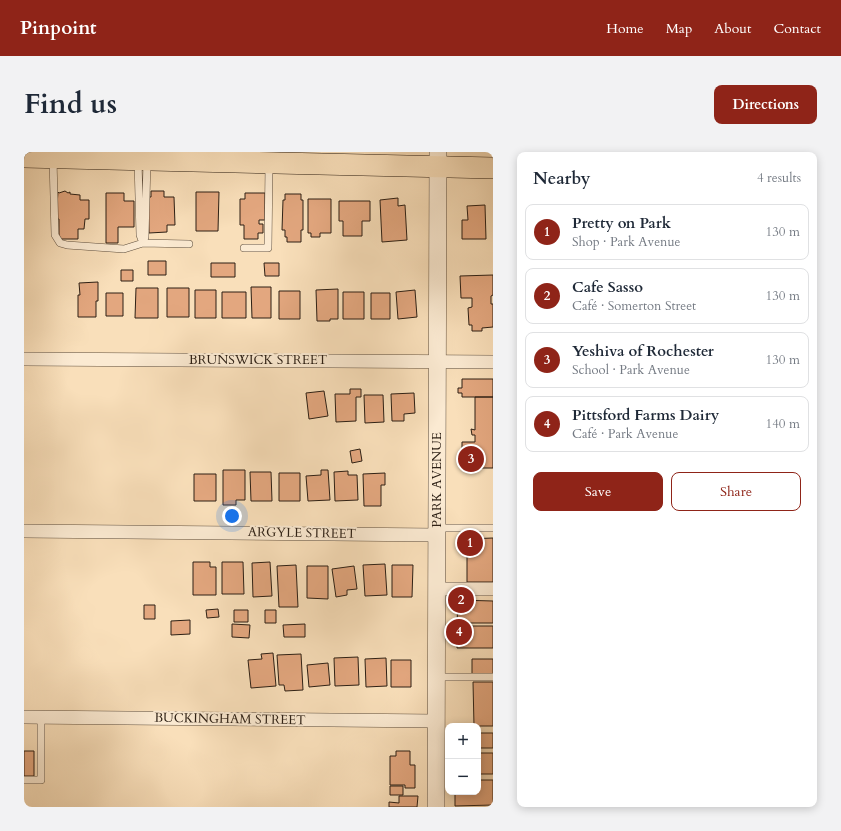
<!DOCTYPE html>
<html lang="en">
<head>
<meta charset="utf-8">
<style>
  :root { --surface:#fff; --page:#f2f2f3; --text:#1f2937; --muted:#747a83; --line:#e0e1e3; --accent:#8f2418 }
  body { margin:0; font-family:Cardo,serif; background:var(--page); color:var(--text) }
  .controls { position:absolute; right:12px; bottom:12px; display:grid; overflow:hidden; border-radius:8px; box-shadow:0 2px 10px #0003 }
  .controls button { width:36px; height:36px; display:grid; place-items:center; padding:0; border:0; border-bottom:1px solid var(--line); background:var(--surface); color:var(--text); font:20px sans-serif }
  .you { position:absolute; left:208px; top:364px; width:14px; height:14px; margin:-10px; border:3px solid #fff; border-radius:50%; background:#1a73e8; box-shadow:0 0 0 6px #1a73e833 }
  .badge { display:grid; place-items:center; width:26px; height:26px; border-radius:50%; background:var(--accent); color:#fff; font-size:13px; font-weight:700 }
  .pin { position:absolute; translate:-50% -50%; border:2px solid #fff; box-shadow:0 1px 4px #0006 }
  .list { margin:0; padding:0; list-style:none }
  h2 { display:flex; justify-content:space-between; align-items:center; height:52px; margin:0; padding:0 16px; font-size:17px }
  h2 small { font-size:13px; font-weight:400; color:var(--muted) }
  .list li { display:grid; grid-template-columns:26px 1fr auto; gap:12px; align-items:center; box-sizing:border-box; height:56px; margin:0 8px 8px; padding:0 8px; border:1px solid var(--line); border-radius:8px }
  .list b { display:block; font-size:15px; white-space:nowrap }
  .list p { margin:0; font-size:13px; white-space:nowrap; color:var(--muted) }
  .list em { font-size:13px; font-style:normal; color:var(--muted) }
  .actions { display:flex; gap:8px; padding:12px 16px }
  .actions a { flex:1; padding:9px 0; border:1px solid var(--accent); border-radius:8px; text-align:center; font-size:14px; color:var(--accent) }
  .actions .main { background:var(--accent); color:#fff }
  .map { position:relative; flex:none; width:469px; height:655px; overflow:hidden; border-radius:8px }
  header { display:flex; align-items:center; gap:24px; box-sizing:border-box; height:56px; padding:0 20px; background:var(--accent); color:#fff }
  header strong { font-size:19px }
  nav { display:flex; gap:22px; margin-inline-start:auto; font-size:14px }
  .intro { display:flex; align-items:center; justify-content:space-between; box-sizing:border-box; height:96px; padding:0 24px }
  h1 { margin:0; font-size:28px }
  .button { padding:10px 18px; border-radius:8px; background:var(--accent); color:#fff; font-size:14px; font-weight:700 }
  main { display:flex; gap:24px; padding:0 24px }
  aside { flex:1; background:var(--surface); border-radius:8px; box-shadow:0 2px 10px #0003 }
  .map>svg:first-child { display:block }
  .building { fill:#e3a77f; stroke:#2c1f14 }
  .lines { fill:none; stroke-linecap:round; stroke-linejoin:round }
  .service-casing { stroke:#5f4f3e; stroke-width:8 }
  .minor-casing { stroke:#5f4f3e; stroke-width:14 }
  .tertiary-casing { stroke:#5f4f3e; stroke-width:18 }
  .primary-casing { stroke:#2c1f14; stroke-width:22 }
  .service { stroke:#fbead2; stroke-width:7 }
  .minor { stroke:#fbead2; stroke-width:13 }
  .tertiary { stroke:#fbead2; stroke-width:17 }
  .primary { stroke:#f9dfba; stroke-width:21 }
  .labels { text-anchor:middle; dominant-baseline:central; stroke-width:4; stroke-linejoin:round; paint-order:stroke }
  .street-label { font-size:13px; fill:#2c1f14; stroke:#fbead2 }
</style>
</head>
<body>
<header>
<strong>Pinpoint</strong>
<nav><a>Home</a><a>Map</a><a>About</a><a>Contact</a></nav>
</header>
<div class="intro"><h1>Find us</h1><a class="button">Directions</a></div>
<main>
<div class="map">
<svg width="469" height="655" viewBox="0 0 469 655">
  <rect width="100%" height="100%" fill="#f9dfba"/>
  <filter id="stains"><feTurbulence type="fractalNoise" baseFrequency=".005" numOctaves="4"/><feColorMatrix values="0 0 0 0 .2 0 0 0 0 .09 0 0 0 0 .02 0 0 0 .5 -.17"/></filter>
  <radialGradient id="worn" r=".72"><stop offset=".6" stop-color="#630" stop-opacity="0"/><stop offset="1" stop-color="#630" stop-opacity=".3"/></radialGradient>
  <path class="building" d="M41 39 44 41 46 40V42L56 43V48H65V67H61L60 77H54V87H35V67H32L34 40 35 41Z
    M127 39H140V45H150L151 73H143V80L125 81 124 45H127Z
    M172 40H195L194 79H172Z
    M82 41H100V49H110V75H94V91H82Z
    M221 41H241V68H235V72H239V81H234V87H220V73H216V47H221Z
    M261 42H277V48H279V78H277V90H263V85H261V78H258L259 48H261Z
    M374 46V54L381 53 383 88 358 90 356 48Z
    M284 47H307V81H296V85H287V81H284Z
    M315 49H346V69H338V84H319V69H315Z
    M461 53 462 87H438V68H444L443 54Z
    M124 109H142V123H124Z
    M187 111H211V125H187Z
    M240 111H255V124H241Z
    M97 118H109V129H97Z
    M469 123V143L467 144V152H469V175L458 176V179H448V173H445L444 156 448 155V146H437L436 124Z
    M74 130V149H72V165H54V143H56L55 131Z
    M227 135H247V166H228Z
    M112 136H134V166H111Z
    M143 136H165V165H143Z
    M314 137V167H306V169H293L292 138Z
    M171 138H192V166H171Z
    M391 138 393 165 374 167 372 140Z
    M255 139H276V167H255Z
    M198 140H222V166H198Z
    M319 140H340V167H319Z
    M82 141H99V164H82Z
    M347 141H366V167H347Z
    M438 227H469V245H438V241H434V236H438Z
    M326 237H337V245H332V269L312 270 311 242H326Z
    M300 239 304 264 285 267 282 241Z
    M390 241 391 261 380 262V269H368L367 242Z
    M340 243H359L360 270 341 271Z
    M451 245H469V316H438V290H451V283H448L447 277 451 278Z
    M336 297 338 309 328 311 326 299Z
    M199 318H221V348H212V353H199Z
    M297 318H304L306 348 284 349 282 324 297 323Z
    M324 319V323H333L334 348 311 349 310 320Z
    M226 320H247L248 349H227Z
    M255 321H276V349H255Z
    M361 321V333H357V354H340L339 322Z
    M170 322H192V349H170Z
    M469 386V430H443V387Z
    M169 410H186V415H192V443H169Z
    M198 410H219L220 442H198Z
    M246 410 248 444 229 445 228 411Z
    M361 412 363 443 341 444 339 413Z
    M272 413 274 455H255L253 414Z
    M368 413H389L388 445H368Z
    M283 414H304V447L283 446Z
    M330 414 333 437 323 438V443L312 445 308 417Z
    M434 448 469 449V471H433Z
    M120 453H131V467H120Z
    M194 457 195 465 183 466 182 458Z
    M210 458H224V470H210Z
    M241 458H252V471H241Z
    M166 468V482L147 483V469Z
    M208 472 226 473 225 486 208 485Z
    M281 472V485H260L259 473Z
    M433 474H469V496H433Z
    M249 501 252 534 227 536 224 508 238 507 237 502Z
    M277 502 279 538 261 539 260 533H255L253 503Z
    M334 505 335 533 311 534 310 506Z
    M362 506 363 534 342 535 341 507Z
    M448 507H469V523H448Z
    M367 508H387V535H367Z
    M304 511 306 533 285 535 283 513Z
    M449 530H469V574H450Z
    M454 581H469V596H454Z
    M0 599H10V624H0Z
    M372 599H386V613H391V636H381V633H366V604H372Z
    M454 601H469V622H454Z
    M454 628H469V653L431 654V640H454Z
    M366 634H379V643H366Z
    M375 644H394L393 655H365V650L375 651Z"/>
  <g class="lines">
    <defs>
      <path id="service" d="M29 7 31 83 36 91 43 93 100 97 119 91 116 83 114 9
        M123 9 121 85 119 91 165 92
        M220 96H244L245 13
        M413 376H469
        M412 525H469
        M0 628H17V565"/>
      <path id="minor" d="M0 207 469 210
        M0 379 412 383
        M413 437H469
        M0 565 412 569"/>
      <path id="tertiary" d="M412 655 414 0"/>
      <path id="primary" d="M0 5 469 16"/>
    </defs>
    <use href="#service" class="service-casing"/>
    <use href="#minor" class="minor-casing"/>
    <use href="#tertiary" class="tertiary-casing"/>
    <use href="#primary" class="primary-casing"/>
    <use href="#service" class="service"/>
    <use href="#minor" class="minor"/>
    <use href="#tertiary" class="tertiary"/>
    <use href="#primary" class="primary"/>
  </g>
  <g class="labels">
    <g class="street-label">
      <text x="234" y="208">BRUNSWICK STREET</text>
      <text transform="translate(413 328) rotate(-90)">PARK AVENUE</text>
      <text transform="translate(278 381) rotate(1)">ARGYLE STREET</text>
      <text transform="translate(206 567) rotate(1)">BUCKINGHAM STREET</text>
    </g>
  </g>
  <rect width="100%" height="100%" filter="url(#stains)"/>
  <rect width="100%" height="100%" fill="url(#worn)"/>
</svg>
<div class="controls">
<button>+</button>
<button>−</button>
</div>
<div class="you"></div>
<div class="pin badge" style="left:446px;top:391px">1</div>
<div class="pin badge" style="left:437px;top:448px">2</div>
<div class="pin badge" style="left:447px;top:307px">3</div>
<div class="pin badge" style="left:435px;top:480px">4</div>
</div>
<aside>
<h2>Nearby<small>4 results</small></h2>
<ul class="list">
<li><span class="badge">1</span><div><b>Pretty on Park</b><p>Shop · Park Avenue</p></div><em>130 m</em></li>
<li><span class="badge">2</span><div><b>Cafe Sasso</b><p>Café · Somerton Street</p></div><em>130 m</em></li>
<li><span class="badge">3</span><div><b>Yeshiva of Rochester</b><p>School · Park Avenue</p></div><em>130 m</em></li>
<li><span class="badge">4</span><div><b>Pittsford Farms Dairy</b><p>Café · Park Avenue</p></div><em>140 m</em></li>
</ul>
<div class="actions"><a class="main">Save</a><a>Share</a></div>
</aside>
</main>
</body>
</html>
